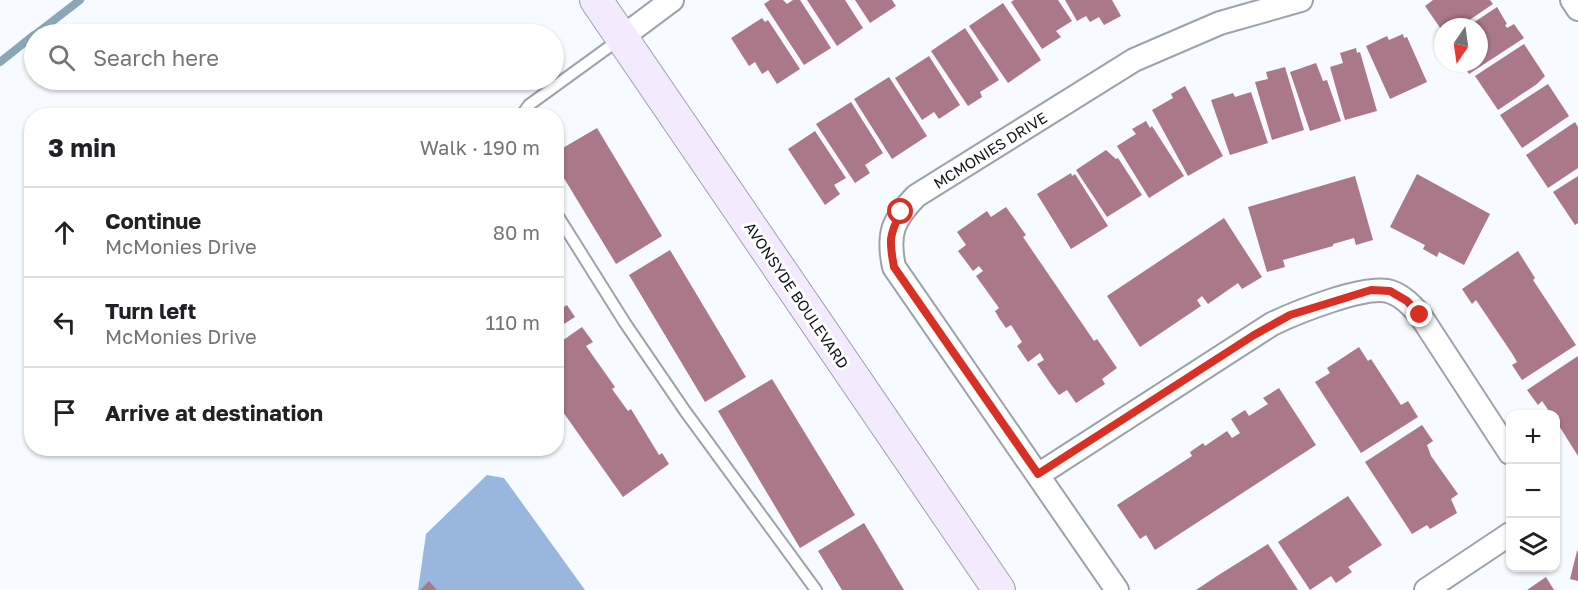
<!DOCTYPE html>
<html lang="en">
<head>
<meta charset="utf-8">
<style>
  :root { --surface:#fff; --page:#f2f2f2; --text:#202124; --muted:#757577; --line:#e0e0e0 }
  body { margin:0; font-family:"Golos Text",sans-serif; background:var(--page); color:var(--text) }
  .controls { position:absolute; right:18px; bottom:18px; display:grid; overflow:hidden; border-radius:12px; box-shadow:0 2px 4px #0004 }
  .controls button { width:54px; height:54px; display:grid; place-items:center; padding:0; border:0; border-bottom:2px solid var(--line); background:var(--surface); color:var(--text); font:30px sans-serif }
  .compass { position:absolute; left:1434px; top:18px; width:54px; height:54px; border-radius:50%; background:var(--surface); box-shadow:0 2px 4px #0004; rotate:193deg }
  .stop { position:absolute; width:18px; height:18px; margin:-14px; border:4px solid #d93025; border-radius:50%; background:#fff }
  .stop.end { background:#d93025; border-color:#fff; box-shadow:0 2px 6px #0008 }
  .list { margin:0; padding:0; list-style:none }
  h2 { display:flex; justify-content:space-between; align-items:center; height:78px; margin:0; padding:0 24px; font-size:26px }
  h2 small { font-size:20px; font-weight:400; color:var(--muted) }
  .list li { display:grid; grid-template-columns:39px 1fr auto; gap:18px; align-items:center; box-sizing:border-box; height:90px; padding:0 24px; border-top:2px solid var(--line) }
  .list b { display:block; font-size:22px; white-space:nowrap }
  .list p { margin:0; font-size:20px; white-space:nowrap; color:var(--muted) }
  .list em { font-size:20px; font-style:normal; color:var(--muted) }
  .icon { flex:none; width:33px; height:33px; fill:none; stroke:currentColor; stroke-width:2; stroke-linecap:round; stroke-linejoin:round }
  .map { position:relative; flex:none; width:1578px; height:590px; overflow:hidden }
  .search { position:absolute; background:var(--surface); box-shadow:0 2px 4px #0004; left:24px; top:24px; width:540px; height:66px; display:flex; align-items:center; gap:15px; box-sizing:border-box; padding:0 21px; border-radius:33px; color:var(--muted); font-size:22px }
  .panel { position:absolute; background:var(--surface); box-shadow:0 2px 4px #0004; left:24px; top:108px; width:540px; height:348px; border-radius:24px }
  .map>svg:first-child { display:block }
  .forest { fill:#99b7de }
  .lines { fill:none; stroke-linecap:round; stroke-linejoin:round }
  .stream { stroke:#89a7b7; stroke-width:8 }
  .building { fill:#aa7888 }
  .lane-casing { stroke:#9ca3ac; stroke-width:14 }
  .street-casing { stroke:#9ca3ac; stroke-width:26 }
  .secondary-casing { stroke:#9ca3ac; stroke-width:34 }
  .lane { stroke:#fff; stroke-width:10 }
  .street { stroke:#fff; stroke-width:22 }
  .secondary { stroke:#f4eafd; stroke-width:32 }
  .route { stroke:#d93025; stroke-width:8 }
  .labels { text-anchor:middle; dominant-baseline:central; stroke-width:6; stroke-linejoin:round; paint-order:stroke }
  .street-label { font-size:15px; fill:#131519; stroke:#fff }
</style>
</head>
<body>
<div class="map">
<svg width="1578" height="590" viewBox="0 0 1578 590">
  <rect width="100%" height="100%" fill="#f7fafe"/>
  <path class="forest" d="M487 475 504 478 585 590H418L426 534Z"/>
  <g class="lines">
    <path class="stream" d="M36 34 80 0
      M0 62 34 35"/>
  </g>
  <path class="building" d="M770 0H783L787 4 793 0H800L831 48 804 65 764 4Z
    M807 0H845L863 28 837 46Z
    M855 0H892L896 6 870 23Z
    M1014 0H1058L1072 21 1056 31 1061 37 1042 49 1011 2Z
    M1065 0H1112L1121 16 1104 25 1099 17 1090 22 1086 16 1077 21Z
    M1433 0H1490L1493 4 1459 27H1443V32L1425 6Z
    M1003 3 1041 60 1008 83 969 26Z
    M1497 7 1507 24 1505 25 1507 28 1514 24 1524 38 1469 74 1462 63H1479V27H1467Z
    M762 18 765 22 768 20 800 69 777 84 768 70 762 74 755 62 749 66 731 38Z
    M965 28 999 80 980 92 982 97 968 106 931 51Z
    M1403 34 1404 38 1407 37 1427 82 1390 99 1366 46 1387 36 1389 40Z
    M1524 44 1545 76 1537 84 1498 110 1475 76Z
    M1356 48 1357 53 1360 52 1377 111 1345 120 1330 67 1343 63 1340 53Z
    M929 56 960 105 939 119 934 112 922 120 895 78Z
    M1316 63 1323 81 1327 80 1341 121 1310 131 1290 72Z
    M1285 67 1304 130 1272 140 1255 82 1268 79 1266 72Z
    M889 77 927 136 892 159 854 99Z
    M1548 84 1569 116 1522 148 1500 115Z
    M1185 86 1223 156 1188 176 1152 110 1173 98 1171 94Z
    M1251 92 1268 143 1230 155 1211 100 1233 93 1235 97Z
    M851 102 883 153 865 165 870 173 855 183 816 124Z
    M1146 121 1150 128 1152 126 1184 176 1149 198 1117 146 1136 134 1132 129Z
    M1575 122 1578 127V168L1548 188 1526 155Z
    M597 128 662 236 616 264 556 165V152Z
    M815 131 846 178 834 185 840 194 825 205 788 149Z
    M1106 150 1116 159 1118 158 1142 195 1107 217 1076 170Z
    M1071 173 1072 176 1075 174 1108 226 1071 249 1037 194Z
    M1417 174 1490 214 1464 265 1439 252 1437 257 1423 249 1425 245 1390 227Z
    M1355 176 1373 240 1356 245 1354 238 1333 244V246L1283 260 1285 267 1267 272 1248 207Z
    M1578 176V223L1575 225 1553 192Z
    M1006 207 1026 235 1023 237 1094 341 1097 339 1117 368 1102 379 1105 384 1076 403 1067 390 1059 395 1050 383 1037 364 1044 360 1040 353 1028 362 1017 346 1022 342 1011 325 1006 328 999 318 995 311 999 308 976 276 983 271 979 266 973 271 958 251 966 245 957 232 987 211 991 217Z
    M1224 218 1262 277 1242 289 1238 283 1208 304 1202 296 1197 300 1201 306 1140 347 1107 296Z
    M670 250 746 377 705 402 629 275Z
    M1518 251 1535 278 1533 280 1576 345 1522 380 1512 365 1517 362 1513 355 1476 300 1472 304 1462 289Z
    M556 300 562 308 567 305 575 317 556 329Z
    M582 327 593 342 586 346 615 387 612 389 628 411 631 409 659 455 662 453 669 464 623 497 556 402V345Z
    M1359 347 1368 361 1371 359 1401 405 1408 401 1418 417 1361 453 1315 382 1330 373 1327 368Z
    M1578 356V456L1556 421V414H1551L1542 401 1538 405 1527 390Z
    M772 379 855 515 800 548 718 411Z
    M1279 388 1316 445 1155 550 1146 535 1140 539 1117 505 1192 456 1190 452 1203 443 1205 446 1227 431 1232 438 1240 433 1231 419 1245 410 1249 416 1260 409 1268 404 1263 398Z
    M1422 425 1433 441 1427 445 1431 456 1458 494 1451 499 1457 513 1430 529 1427 525 1412 534 1365 462Z
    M1348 496 1382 545 1348 567 1352 572 1336 583 1331 576 1310 590 1278 542Z
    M864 523 904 590H842L818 551Z
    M1268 544 1298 590H1196L1217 576Z
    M1577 551H1578V581L1570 579Z
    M1546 577 1554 590H1527Z
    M429 581 437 590H420Z"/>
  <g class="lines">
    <defs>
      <path id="lane" d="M521 116 529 105 620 39
        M556 213 625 323 685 411 816 590"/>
      <path id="street" d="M1572 0 1578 9
        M621 38 672 0
        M1038 475 1272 324C1295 313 1368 283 1391 292 1403 296 1412 306 1420 315L1510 453
        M1117 590 894 267C887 233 893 220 916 196L1134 60 1220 23 1301 0
        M1426 590 1510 534"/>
      <path id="secondary" d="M596 0 999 590"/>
    </defs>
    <use href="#lane" class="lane-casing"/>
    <use href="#street" class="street-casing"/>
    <use href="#secondary" class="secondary-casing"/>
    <use href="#lane" class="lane"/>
    <use href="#street" class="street"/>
    <use href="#secondary" class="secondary"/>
  </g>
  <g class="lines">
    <path class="route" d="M901 212C889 235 889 241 894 267L1038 474 1254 335 1290 315 1371 290 1390 291 1407 301 1420 315"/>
  </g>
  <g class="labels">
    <g class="street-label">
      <text transform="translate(990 150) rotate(-32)">MCMONIES DRIVE</text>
      <text transform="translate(797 295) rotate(56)">AVONSYDE BOULEVARD</text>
    </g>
  </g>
</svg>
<div class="controls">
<button>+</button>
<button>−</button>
<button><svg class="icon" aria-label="layers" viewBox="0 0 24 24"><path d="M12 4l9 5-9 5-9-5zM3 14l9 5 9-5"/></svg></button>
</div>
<svg class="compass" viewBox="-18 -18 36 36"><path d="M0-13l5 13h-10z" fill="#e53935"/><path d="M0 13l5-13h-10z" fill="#757577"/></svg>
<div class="stop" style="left:901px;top:212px"></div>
<div class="stop end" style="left:1420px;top:315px"></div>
<div class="search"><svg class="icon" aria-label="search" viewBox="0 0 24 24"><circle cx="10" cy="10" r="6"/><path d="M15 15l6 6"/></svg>Search here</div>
<section class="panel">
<h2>3 min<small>Walk · 190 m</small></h2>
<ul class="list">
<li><svg class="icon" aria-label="ahead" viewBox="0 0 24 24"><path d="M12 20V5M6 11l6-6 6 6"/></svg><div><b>Continue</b><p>McMonies Drive</p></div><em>80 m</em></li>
<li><svg class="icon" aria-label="left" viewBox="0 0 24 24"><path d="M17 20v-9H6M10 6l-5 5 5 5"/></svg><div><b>Turn left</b><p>McMonies Drive</p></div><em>110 m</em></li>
<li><svg class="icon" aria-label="arrive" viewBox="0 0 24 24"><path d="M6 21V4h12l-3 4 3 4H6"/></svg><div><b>Arrive at destination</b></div></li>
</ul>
</section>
</div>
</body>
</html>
